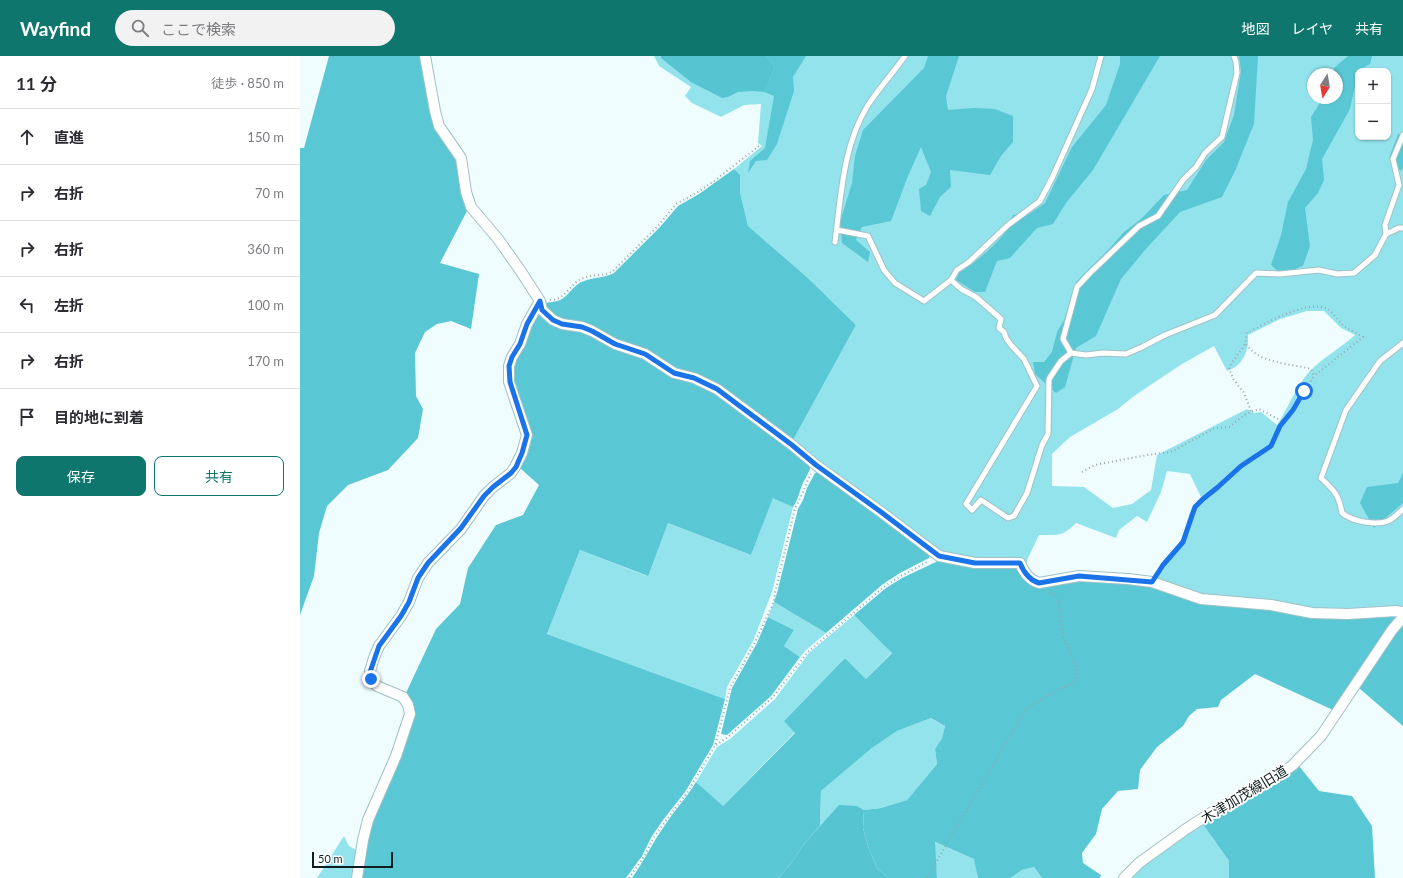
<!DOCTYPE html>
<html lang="ja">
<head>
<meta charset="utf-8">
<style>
  :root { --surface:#fff; --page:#f2f2f3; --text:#2b2b33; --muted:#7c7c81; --line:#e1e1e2; --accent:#0f766e }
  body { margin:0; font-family:Lato,"Noto Sans JP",sans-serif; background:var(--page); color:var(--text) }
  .controls { position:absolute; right:12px; top:12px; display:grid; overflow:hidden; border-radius:8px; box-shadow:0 1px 3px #0004 }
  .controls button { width:36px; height:36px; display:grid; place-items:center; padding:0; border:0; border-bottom:1px solid var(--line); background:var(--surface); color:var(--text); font:20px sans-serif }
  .compass { position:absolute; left:1007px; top:12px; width:36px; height:36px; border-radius:50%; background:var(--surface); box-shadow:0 1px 3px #0004; rotate:191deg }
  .scale { position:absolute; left:12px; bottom:10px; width:81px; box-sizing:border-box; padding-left:4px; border:2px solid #111e20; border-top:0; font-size:11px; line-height:14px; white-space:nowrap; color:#111e20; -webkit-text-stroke:3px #fff; paint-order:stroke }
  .stop { position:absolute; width:12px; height:12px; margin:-9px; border:3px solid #1a73e8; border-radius:50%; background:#fff }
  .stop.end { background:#1a73e8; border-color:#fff; box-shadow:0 1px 4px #0008 }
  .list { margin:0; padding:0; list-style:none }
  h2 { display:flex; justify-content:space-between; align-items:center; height:52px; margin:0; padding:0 16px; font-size:17px }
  h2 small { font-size:13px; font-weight:400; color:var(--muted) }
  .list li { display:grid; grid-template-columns:26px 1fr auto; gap:12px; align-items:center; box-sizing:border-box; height:56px; padding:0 16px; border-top:1px solid var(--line) }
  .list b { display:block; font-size:15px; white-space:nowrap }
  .list em { font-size:13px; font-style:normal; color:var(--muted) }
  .actions { display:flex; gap:8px; padding:12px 16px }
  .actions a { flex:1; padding:9px 0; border:1px solid var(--accent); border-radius:8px; text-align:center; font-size:14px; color:var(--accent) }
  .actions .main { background:var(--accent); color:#fff }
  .icon { flex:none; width:22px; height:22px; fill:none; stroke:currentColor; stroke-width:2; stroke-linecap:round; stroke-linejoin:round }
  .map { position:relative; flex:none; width:1103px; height:822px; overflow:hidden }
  header { display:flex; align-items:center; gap:24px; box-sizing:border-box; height:56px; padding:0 20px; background:var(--accent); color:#fff }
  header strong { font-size:19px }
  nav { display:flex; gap:22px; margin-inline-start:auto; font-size:14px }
  .search { width:280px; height:36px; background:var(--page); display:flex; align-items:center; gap:10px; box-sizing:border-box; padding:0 14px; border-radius:22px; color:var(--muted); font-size:15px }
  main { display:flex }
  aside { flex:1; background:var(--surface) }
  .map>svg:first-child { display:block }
  .green { fill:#93e3ed; fill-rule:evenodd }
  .forest { fill:#5ac7d4 }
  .water { fill:#57c4d1 }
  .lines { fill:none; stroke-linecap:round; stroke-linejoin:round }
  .lane-casing { stroke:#a0c1c5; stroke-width:7 }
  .street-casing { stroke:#a0c1c5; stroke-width:12 }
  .path { stroke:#97a5a7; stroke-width:2; stroke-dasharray:1 3; stroke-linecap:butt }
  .lane { stroke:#fff; stroke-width:5 }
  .street { stroke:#fff; stroke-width:10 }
  .route { stroke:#1a73e8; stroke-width:5 }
  .labels { text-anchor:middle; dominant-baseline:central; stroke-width:4; stroke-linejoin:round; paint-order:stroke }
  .street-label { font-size:14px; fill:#111e20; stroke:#fff }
</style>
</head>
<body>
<header>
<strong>Wayfind</strong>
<div class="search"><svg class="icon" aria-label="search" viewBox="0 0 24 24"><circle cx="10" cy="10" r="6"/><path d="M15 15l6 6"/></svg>ここで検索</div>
<nav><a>地図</a><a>レイヤ</a><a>共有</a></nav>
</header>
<main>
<aside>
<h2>11 分<small>徒歩 · 850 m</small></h2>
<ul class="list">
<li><svg class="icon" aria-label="ahead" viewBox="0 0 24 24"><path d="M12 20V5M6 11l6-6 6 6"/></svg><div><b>直進</b></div><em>150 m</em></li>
<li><svg class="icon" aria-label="right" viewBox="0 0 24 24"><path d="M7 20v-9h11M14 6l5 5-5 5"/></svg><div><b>右折</b></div><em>70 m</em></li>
<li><svg class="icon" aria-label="right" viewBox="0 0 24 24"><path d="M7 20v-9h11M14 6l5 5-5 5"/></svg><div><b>右折</b></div><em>360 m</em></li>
<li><svg class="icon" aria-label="left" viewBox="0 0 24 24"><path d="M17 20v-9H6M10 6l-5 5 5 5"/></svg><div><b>左折</b></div><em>100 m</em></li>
<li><svg class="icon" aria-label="right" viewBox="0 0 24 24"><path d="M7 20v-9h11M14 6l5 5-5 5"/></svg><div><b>右折</b></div><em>170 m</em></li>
<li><svg class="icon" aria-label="arrive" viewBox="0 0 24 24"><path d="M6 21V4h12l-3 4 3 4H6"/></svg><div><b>目的地に到着</b></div></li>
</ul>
<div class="actions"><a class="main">保存</a><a>共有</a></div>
</aside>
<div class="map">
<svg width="1103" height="822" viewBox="0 0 1103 822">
  <rect width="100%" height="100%" fill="#effdff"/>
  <path class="green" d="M354 0H1103V551L1048 553 1014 552 974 544 902 539 852 523 861 508 881 485 890 456 893 450 901 441 890 418 867 415 861 436 847 466 837 460 819 474 816 482 776 467C762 481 758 479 739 479L727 504 726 511 637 495 492 386 556 269 508 222 448 170 440 136V120L434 113 462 90 458 87 461 48 444 49 421 61 392 47 385 40 391 31 359 10ZM1058 15H1088V81H1058ZM1013 18H1037V42H1013ZM1007 255H1024L1041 272 1055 279C1041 292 1022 302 1009 316 997 329 987 354 977 369L961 356 954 357 947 353 857 399 851 434 832 448 813 452 784 431 752 430V398L770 381 818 353 834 340 882 308 914 290 927 315C943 310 949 295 948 279L980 263Z
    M473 441 493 451 472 536 453 585 427 631 425 643 247 578 280 494 347 520 368 467 451 499Z
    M474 546 526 577 506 594 500 601 484 590 494 574 468 561Z
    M554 559 592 596 566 623 545 602 484 665 495 676 422 751 396 726 417 691 430 683 475 643 509 597Z
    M631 662 645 670 642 682 635 693 637 708 607 744 581 752 564 754 557 750 520 770 521 735 572 692 597 675Z
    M902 767 929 805V822H829L843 808Z
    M44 780 49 790 58 795 53 822H17Z
    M634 786 675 803 678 822H637Z
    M734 811 742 822H710L722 814Z"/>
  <path class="forest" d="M29 0H122L132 55 158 104 168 153 140 207 179 218 171 273 151 265 137 268 125 276 115 297 116 340 123 353 118 382 88 414 48 429 27 450 19 477 14 520 0 559V92H4Z
    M466 0H506L493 21 494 35 477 88 467 104 456 105 448 117 450 105 465 92 474 40 464 36 475 11Z
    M628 0H659L646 40 648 54 674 52 695 53 713 60V86L701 100 690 119 650 114 651 131 640 141 630 160 621 155 619 133 626 129 631 116 621 91 608 120 591 165 562 171 556 184 570 196 568 206 542 187 540 166 552 127 555 100 563 74 624 12Z
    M820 0H860L793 114 766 147 753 168 737 172 710 202 697 205 685 236H675L656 224 659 216C674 208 697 188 707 174 709 169 711 163 713 159L729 158 745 147 772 91 806 49 820 8Z
    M939 0H958L954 68 935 115 922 141 880 156 845 194 821 223 796 280 776 292 765 331 756 337 735 318 733 306H744L752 296 757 276 764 264 776 226 810 192 824 176 842 162 864 139 887 134 906 104 924 86 934 59 941 15Z
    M1048 0H1072L1070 8 1058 15 1050 53 1022 103 1024 124 1018 137 1005 152 1010 190 1003 210 981 218 971 209 981 179 988 146 1006 113 1013 84 1011 61 1023 42H1037V18H1033L1034 12Z
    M1098 78H1103V112L1101 115 1089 102Z
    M434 113 440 119V136L448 170 508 222 556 269 492 386 418 331 375 314 254 262 244 248C249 245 256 247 262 243 270 238 274 228 284 225 294 221 305 222 314 217L360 171 378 150 399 138Z
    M239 256 344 301 415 336 511 408C510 416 505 422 502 429 499 437 498 444 493 451L473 442 451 499 368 467 348 520 280 494 247 578 425 643 413 689 385 736 363 764 352 780 342 800 326 822H60L71 765 112 665 105 639 136 573 160 548 168 512 196 469 223 459 239 429 220 412C225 402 233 390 231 378 229 361 215 343 213 326 209 303 226 273 239 256Z
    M521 416 630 496 629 502 600 517 583 528 526 577 474 546 477 537 498 453 503 444 507 432 515 417Z
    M1103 417V447L1074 472 1060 447 1067 431 1098 427Z
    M638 505 680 512 713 511 720 516 733 531 780 523 849 528 897 546 1100 558 1033 654 955 618 921 644 918 651 897 653 889 660 883 670 857 691 840 714 838 733 818 735 802 753 796 778 782 797 783 807 801 819 800 822H742L734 811 722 814 710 822H678L674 803 635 786 637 822H586V820L577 812 569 793 563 772 564 754 581 752 607 744 637 708 635 693 642 682 645 670 631 662 597 675 572 692 521 735 520 770 504 788 490 809 478 822H332C344 805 353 786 365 769 375 754 387 741 396 726L423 750 495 677 484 665 545 602 566 623 592 597 554 559 586 532 602 522Z
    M468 561 494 574 484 590 500 601 471 640 427 679 421 678 432 632 457 587Z
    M1103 567V670L1059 632 1094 579Z
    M999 710 1019 735 1052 740 1072 770 1075 822H929V805L902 767 987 720Z"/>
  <path class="water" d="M361 0H466L475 11 464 36 452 35 438 36 428 41 422 42 391 26 361 2Z
    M539 749 557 750 564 754 563 772 569 793 577 812 586 820V822H478L490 809 504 788Z"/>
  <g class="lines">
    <defs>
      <path id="lane" d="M537 174 568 180 584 214 595 227 624 245 651 224 661 233 676 241 701 263 699 272 704 276 706 282 711 289 724 303 737 330 666 448 672 454 681 444 708 462 714 460 727 437 742 389 748 378 749 323 761 305 771 297 786 299 803 297 826 298 842 291 865 279 915 259 956 217 980 218 1019 214 1037 218 1054 217 1075 199 1086 178 1099 172H1103
        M1086 178 1085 169 1099 129 1093 103 1103 79
        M535 186C541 140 543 89 568 49 579 32 593 17 605 0
        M651 224 657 214 669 206 708 169 740 145 753 120 792 33 801 0
        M1103 287 1080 305 1046 354 1021 422C1034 434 1039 439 1042 457 1052 465 1075 470 1088 465 1093 463 1099 457 1103 453
        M771 297 763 283 777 231 789 218 839 170 858 160 883 124 896 111 905 97 922 81 937 17 936 6 934 0"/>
      <path id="street" d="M125 0 135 55 139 70 161 102 166 136 171 151 198 183 220 214 240 245 242 254 253 264 262 268 282 271 292 275 315 288 345 298 374 317 394 322 417 333 492 389 516 409 581 456 639 500 675 507H720C724 517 729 524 739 527L779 520 828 523 852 526 901 543 971 549 1012 557 1048 558 1096 555 1103 556
        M57 822 63 784 68 764 96 700 110 658 108 649 103 641 77 630 71 623 70 615 75 599 79 590 101 560 109 546 118 522 128 507 161 473 184 440 193 431 211 417 215 411 222 397 227 379 209 326V310L212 301 220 288 227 268 240 245
        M824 822 839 807 886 773 917 753 979 719 993 709 1021 680 1092 574 1103 561"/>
    </defs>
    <use href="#lane" class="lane-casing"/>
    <use href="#street" class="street-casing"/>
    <path class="path" d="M250 244C264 244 269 231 279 224 289 218 302 221 313 215L358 170 376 148 398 136 414 125 459 90
      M951 355 944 337 934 324 929 313C933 302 941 297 945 287 946 284 946 280 947 277 964 268 1007 244 1026 252 1033 256 1038 265 1044 270 1050 274 1057 277 1063 281L1014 320
      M782 416 795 409 847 399 871 396 915 372 929 371 946 358 959 353 982 365
      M858 518 863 509 883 486 895 451 903 443 941 410 971 390 979 370 993 355 1014 320 1011 313C989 307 959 308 945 287
      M416 689 428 681 473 641 508 596 585 530 601 520 629 505
      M329 822 344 801 354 781 365 766 387 737 415 690 430 632 455 586 474 546 475 537 495 452C502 441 505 429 511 418
      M627 822 725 654 753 636 775 626 778 616 763 579 758 542 749 535"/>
    <use href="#lane" class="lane"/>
    <use href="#street" class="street"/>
  </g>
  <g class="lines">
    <path class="route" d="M71 623 70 616 79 590 101 560 109 546 118 522 128 507 161 472 184 440 193 431 211 417 216 411 222 397 227 379 210 326 209 310 212 301 220 288 227 268 240 245 242 254 253 264 262 268 282 271 292 275 315 288 345 298 374 317 394 322 417 333 492 389 516 409 581 456 639 500 675 507H720C724 517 729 524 739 527L779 520 852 526 863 509 883 486 895 451 903 443 918 431 941 410 971 390 980 370 993 354 1004 335"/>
  </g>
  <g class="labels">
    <g class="street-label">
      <text transform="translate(944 738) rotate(-31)">木津加茂線旧道</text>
    </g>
  </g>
</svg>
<div class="controls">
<button>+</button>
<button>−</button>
</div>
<svg class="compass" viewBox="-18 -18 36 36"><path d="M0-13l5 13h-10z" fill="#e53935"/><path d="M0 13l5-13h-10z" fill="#7c7c81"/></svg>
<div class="scale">50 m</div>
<div class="stop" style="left:1004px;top:335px"></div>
<div class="stop end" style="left:71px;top:623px"></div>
</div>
</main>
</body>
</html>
